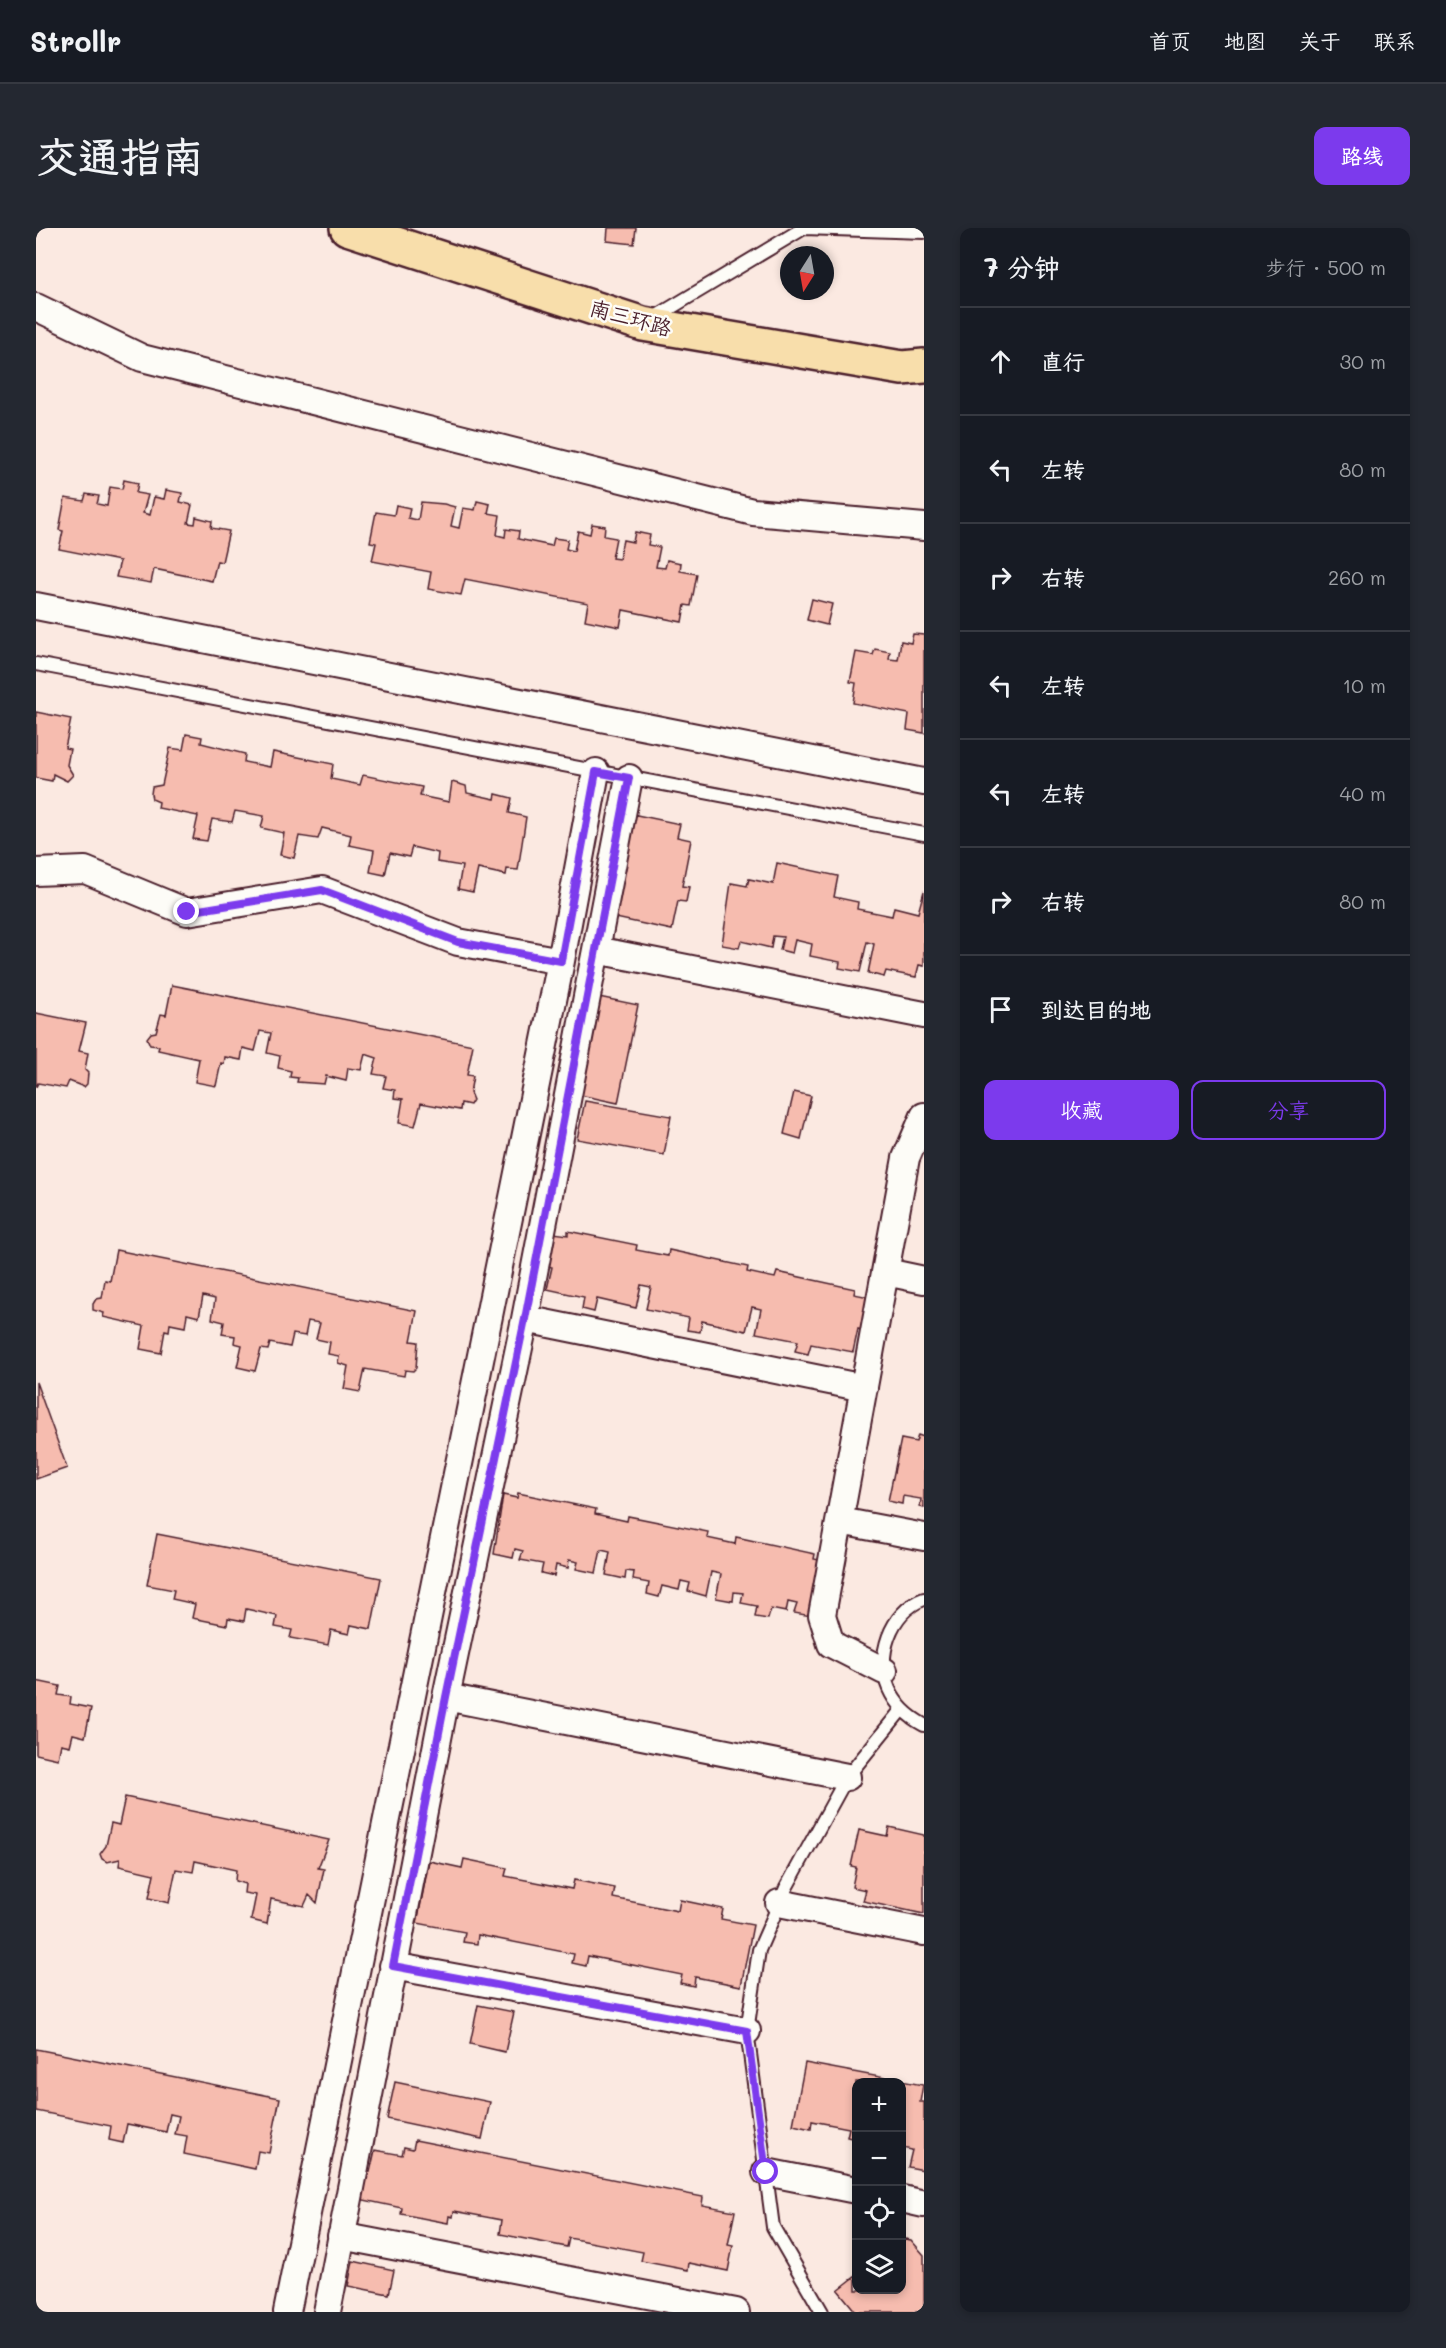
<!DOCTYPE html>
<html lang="zh">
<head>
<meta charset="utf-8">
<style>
  :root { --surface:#171b24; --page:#242831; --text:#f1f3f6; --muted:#9ea1a6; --line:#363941; --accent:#7c3aed }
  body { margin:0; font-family:Mali,"LXGW WenKai TC",sans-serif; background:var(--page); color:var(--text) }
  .controls { position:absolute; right:18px; bottom:18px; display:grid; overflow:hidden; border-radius:12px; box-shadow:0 3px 9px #0003 }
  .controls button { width:54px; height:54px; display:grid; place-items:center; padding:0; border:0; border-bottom:2px solid var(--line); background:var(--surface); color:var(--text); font:30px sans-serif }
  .compass { position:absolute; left:744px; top:18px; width:54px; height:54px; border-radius:50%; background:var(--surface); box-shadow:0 3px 9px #0003; rotate:191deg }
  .stop { position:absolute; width:18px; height:18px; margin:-14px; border:4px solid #7c3aed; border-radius:50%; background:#fff }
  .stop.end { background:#7c3aed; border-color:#fff; box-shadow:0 2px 6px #0008 }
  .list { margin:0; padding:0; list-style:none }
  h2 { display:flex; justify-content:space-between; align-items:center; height:78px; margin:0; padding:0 24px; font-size:26px }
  h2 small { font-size:20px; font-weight:400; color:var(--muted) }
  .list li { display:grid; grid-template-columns:39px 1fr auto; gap:18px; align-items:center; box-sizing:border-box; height:108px; padding:0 24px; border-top:2px solid var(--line) }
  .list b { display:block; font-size:22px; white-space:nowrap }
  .list em { font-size:20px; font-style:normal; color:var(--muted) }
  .actions { display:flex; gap:12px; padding:18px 24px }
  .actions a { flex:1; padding:14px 0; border:2px solid var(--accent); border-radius:12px; text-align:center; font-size:21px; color:var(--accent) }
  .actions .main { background:var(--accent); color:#fff }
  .icon { flex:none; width:33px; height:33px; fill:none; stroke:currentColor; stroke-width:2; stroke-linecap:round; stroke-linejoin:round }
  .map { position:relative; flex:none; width:888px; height:2084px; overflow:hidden; border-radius:12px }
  header { display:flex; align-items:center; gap:36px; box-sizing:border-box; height:84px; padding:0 30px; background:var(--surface); border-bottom:2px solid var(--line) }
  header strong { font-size:28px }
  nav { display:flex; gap:33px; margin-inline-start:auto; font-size:21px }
  .intro { display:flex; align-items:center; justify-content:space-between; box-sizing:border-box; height:144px; padding:0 36px }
  h1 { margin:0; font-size:42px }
  .button { padding:15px 27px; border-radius:12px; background:var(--accent); color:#fff; font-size:21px; font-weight:700 }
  main { display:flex; gap:36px; padding:0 36px }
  aside { flex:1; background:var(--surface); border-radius:12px; box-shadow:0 3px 9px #0003 }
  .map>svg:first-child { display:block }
  .building { fill:#f6bcaf; stroke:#4a1f2b; stroke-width:1.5 }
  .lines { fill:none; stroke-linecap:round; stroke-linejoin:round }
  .service-casing { stroke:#4a1f2b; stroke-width:16 }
  .minor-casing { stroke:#4a1f2b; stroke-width:30 }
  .trunk-casing { stroke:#4a1f2b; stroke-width:38 }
  .service { stroke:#fdfcf7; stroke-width:12 }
  .minor { stroke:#fdfcf7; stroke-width:26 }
  .trunk { stroke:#f8deab; stroke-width:33 }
  .route { stroke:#7c3aed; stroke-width:8 }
  .labels { text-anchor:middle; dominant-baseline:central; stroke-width:5; stroke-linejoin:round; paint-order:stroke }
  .street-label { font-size:21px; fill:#4a1f2b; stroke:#fdfcf7 }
</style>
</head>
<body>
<header>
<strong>Strollr</strong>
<nav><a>首页</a><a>地图</a><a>关于</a><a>联系</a></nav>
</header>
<div class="intro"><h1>交通指南</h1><a class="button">路线</a></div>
<main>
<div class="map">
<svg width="888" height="2084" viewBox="0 0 888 2084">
  <rect width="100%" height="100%" fill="#fbe9e1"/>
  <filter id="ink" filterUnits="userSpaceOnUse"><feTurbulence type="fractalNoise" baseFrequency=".0167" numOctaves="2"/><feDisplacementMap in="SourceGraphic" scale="12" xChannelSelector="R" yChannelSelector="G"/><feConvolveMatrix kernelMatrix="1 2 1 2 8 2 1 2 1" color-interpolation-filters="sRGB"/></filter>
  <g filter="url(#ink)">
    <path class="building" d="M572 0H600L598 16 571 13Z
      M88 252 102 255 100 265 112 267 107 285 114 287 118 269 128 271 130 262 146 265 144 274 156 277 152 295 159 296 160 289 176 293 175 300 193 303 186 334 181 333 176 353 118 341 115 355 80 349 84 333 23 321 27 303 23 302 29 270 48 273 50 266 63 268 61 276 71 278 74 259 86 261Z
      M441 273 454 276 452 285 464 287 461 307 469 309 470 301 483 303 482 311 516 318 518 310 532 312 530 321 538 323 542 303 554 306 556 296 569 298 568 308 580 310 576 330 583 331 587 312 597 314 599 304 614 307 612 317 624 319 620 339 629 340 631 332 645 335 644 343 661 346 655 378 649 377 646 394 587 382 584 399 549 392 552 375 429 351 425 367 392 361 395 344 336 333 340 315 334 314 340 284 358 287 360 277 374 280 372 290 382 292 385 274 408 276 419 279 415 298 423 300 427 280 439 282Z
      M776 371 796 376 791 397 771 392Z
      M877 406 888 407V505L871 502 873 486 817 475 820 455 814 454 820 424 837 427 839 421 854 424 853 431 862 432 865 413 875 415Z
      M0 484 35 491 29 520 34 521 31 537 37 547 31 553 17 546 16 553 0 550Z
      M150 506 166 509 165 515 209 526 208 534 234 539 237 524 297 536 295 551 324 557 327 547 386 559 384 568 413 574 416 554 430 558 431 565 459 571 460 566 476 570 473 585 490 589 482 642 471 641 470 647 442 641 437 664 422 661 426 638 401 634 402 625 376 619 373 629 354 625 349 647 334 644 338 622 313 617 315 607 286 600 282 611 263 608 258 630 244 627 248 605 225 600 228 588 199 583 196 594 176 591 171 613 157 611 162 588 122 580 123 574 116 571 115 566 116 559 126 557 134 520 147 522Z
      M596 586 644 596 641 609 655 612 646 658 653 659 650 674 642 673 636 702 575 689Z
      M741 635 802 648 798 669 822 674 821 681 856 688 858 679 882 685 888 663V738L883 737 880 749 850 743 848 749 832 745 838 716 831 714 824 744 803 740 804 734 774 728 776 716 759 712 756 725 744 722 747 709 737 708 735 720 705 713 703 720 686 717 695 655 711 658 713 651 737 656Z
      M136 757 437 817 431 847 437 848 434 865 437 872 434 877 425 875 424 882 385 875 379 898 363 895 367 871 358 870 359 862 347 860 350 848 337 846 341 830 329 826 325 842 312 840 310 853 290 848 288 856 261 854 262 850 254 849 255 843 242 840 244 828 231 825 235 805 224 803 219 823 207 820 205 832 189 829 188 836 185 835 180 858 159 854 163 831 122 822 123 818 114 817 111 810 115 805 120 804 125 786 130 787Z
      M558 768 602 777 582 875 539 866Z
      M0 785 50 795 43 823 52 825 49 842 52 845 51 856 48 859 33 853 30 860 2 855 0 859Z
      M758 864 775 868 765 911 748 906Z
      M549 873 635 888 628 927 541 911Z
      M532 1003 601 1017 600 1022 632 1028 633 1022 712 1039 711 1044 739 1050 741 1044 819 1061 818 1066 833 1069 826 1102 822 1101 817 1124 775 1116 772 1126 759 1123 762 1113 720 1105 725 1081 716 1079 710 1103 666 1093 664 1104 651 1102 653 1090 610 1081 615 1059 605 1057 600 1080 561 1071 558 1084 546 1081 548 1069 511 1061 516 1039 511 1038 518 1005 532 1007Z
      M80 1022 381 1083 375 1113 382 1114 380 1140 377 1143 369 1142 368 1148 329 1141 324 1164 308 1161 312 1138 302 1135 303 1128 292 1126 294 1114 280 1111 284 1095 272 1093 269 1108 257 1106 254 1119 234 1115 232 1122 225 1121 219 1143 201 1139 206 1117 198 1115 199 1108 186 1106 188 1094 176 1091 179 1071 167 1068 163 1089 151 1086 149 1099 134 1096 133 1103 129 1102 125 1125 104 1121 108 1098 67 1089 68 1085 57 1082V1076L60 1071 66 1070 69 1052 74 1053Z
      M0 1154 31 1240 0 1251Z
      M882 1207 888 1209V1280L884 1279 885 1271 867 1268 866 1276 852 1273 865 1211 880 1214Z
      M482 1265 560 1281 559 1286 591 1293 592 1288 672 1304 671 1310 699 1316 700 1309 779 1326 778 1331 793 1334 775 1388 758 1385 761 1376 752 1374 750 1384 735 1381 732 1391 719 1389 721 1378 705 1375 707 1365 698 1364 697 1373 680 1370 685 1346 675 1344 670 1368 652 1363 654 1355 645 1353 643 1362 626 1358 623 1369 611 1366 613 1355 597 1352 598 1344 590 1343 589 1351 570 1347 574 1324 565 1322 560 1345 540 1341 542 1334 533 1332 532 1340 520 1337 518 1348 505 1345 507 1336 484 1332 487 1323 479 1321 477 1330 458 1326 467 1267 481 1270Z
      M121 1306 345 1350 335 1401 315 1397 313 1406 295 1402 292 1417 254 1410 256 1402 239 1399 241 1388 210 1381 208 1393 192 1390 191 1397 156 1390 159 1376 136 1371 138 1362 111 1357Z
      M0 1453 24 1458 22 1467 35 1469 34 1476 55 1480 49 1509 37 1506 34 1518 25 1516 22 1531 0 1526Z
      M89 1569 293 1612 282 1640 288 1641 281 1675 273 1667 268 1678 235 1671 231 1696 215 1692 220 1667 208 1665 209 1656 199 1653 200 1642 159 1633 157 1644 140 1641 133 1675 113 1670 118 1646 83 1638 84 1631 71 1634 66 1631 64 1626 70 1618 75 1595 83 1597Z
      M853 1599 888 1607V1686L827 1673 830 1662 816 1659 820 1639 815 1638 823 1602 851 1608Z
      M428 1631 471 1640 469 1648 536 1661 538 1652 579 1660 577 1670 642 1683 644 1672 687 1681 685 1691 717 1697 705 1758 659 1749 658 1758 644 1755 646 1747 552 1728 550 1738 536 1735 538 1726 442 1707 441 1716 427 1714 429 1704 381 1695 393 1633 426 1640Z
      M442 1777 478 1784 469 1824 434 1816Z
      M0 1821 244 1870 233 1925 222 1923 219 1941 148 1926 151 1908 139 1906 143 1888 134 1886 130 1904 91 1896 87 1915 73 1912 75 1898 0 1883Z
      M769 1835 887 1857 884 1874H888V1942L872 1939 876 1922 866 1920V1854H820V1911L811 1909 813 1900 776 1893 775 1901 757 1897Z
      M359 1854 454 1874 446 1911 351 1891Z
      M379 1912 667 1969 666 1977 699 1983 692 2017 697 2018 692 2043 653 2035 652 2042 605 2033 607 2024 533 2010 531 2019 464 2006 466 1992 418 1983 417 1989 413 1988 412 1995 365 1986 366 1980 323 1971 329 1943 334 1944 339 1922 366 1927 368 1919 377 1921Z
      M869 2011 875 2012 888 2027V2084H820L802 2062 820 2048V2062H866V2013Z
      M317 2033 358 2042 353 2066 312 2058Z"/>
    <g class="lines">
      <defs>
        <path id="service" d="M616 91 768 0 888 4
          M0 436 888 606
          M888 1371C854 1383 839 1430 853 1461 860 1477 873 1489 888 1497
          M786 2084 737 1999 711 1803 723 1722 750 1660 811 1549 866 1481"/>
        <path id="minor" d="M0 79 106 130 717 284 888 299
          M0 378 888 554
          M0 644 49 642 151 684 286 662 422 714 525 733
          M560 722 888 787
          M850 1044 888 1052
          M489 1091 593 550
          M804 1293 888 1309
          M848 1443 795 1416 786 1387 870 930 888 888
          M410 1469 489 1091 828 1160
          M743 1675 888 1704
          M357 1738 711 1803
          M730 1944 820 1962
          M866 1971 888 1976
          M305 2008 700 2084
          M251 2084 525 733 560 544
          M291 2084 410 1469 811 1549"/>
        <path id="trunk" d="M311 0 607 96 866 140 888 138"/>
      </defs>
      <use href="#service" class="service-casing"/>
      <use href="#minor" class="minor-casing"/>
      <use href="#trunk" class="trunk-casing"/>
      <use href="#service" class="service"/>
      <use href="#minor" class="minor"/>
      <use href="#trunk" class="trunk"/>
    </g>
  </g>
  <g class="lines" filter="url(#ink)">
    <path class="route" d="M151 684 286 662 422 714 525 733 560 544 593 550 489 1091 410 1469 357 1738 711 1803 730 1944"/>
  </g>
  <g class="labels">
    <g class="street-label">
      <text transform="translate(595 89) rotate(15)">南三环路</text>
    </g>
  </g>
</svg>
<div class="controls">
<button>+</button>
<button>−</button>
<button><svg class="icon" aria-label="locate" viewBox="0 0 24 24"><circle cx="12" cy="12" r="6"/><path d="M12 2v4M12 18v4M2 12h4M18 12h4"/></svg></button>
<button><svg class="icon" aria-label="layers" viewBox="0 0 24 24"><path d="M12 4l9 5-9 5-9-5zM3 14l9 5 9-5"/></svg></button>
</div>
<svg class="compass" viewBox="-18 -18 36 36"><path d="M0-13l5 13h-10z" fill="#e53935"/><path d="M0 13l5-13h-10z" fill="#9ea1a6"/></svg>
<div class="stop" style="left:730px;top:1944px"></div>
<div class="stop end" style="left:151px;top:684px"></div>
</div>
<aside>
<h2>7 分钟<small>步行 · 500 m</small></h2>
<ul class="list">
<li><svg class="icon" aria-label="ahead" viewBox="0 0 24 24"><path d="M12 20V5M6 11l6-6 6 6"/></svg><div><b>直行</b></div><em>30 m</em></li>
<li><svg class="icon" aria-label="left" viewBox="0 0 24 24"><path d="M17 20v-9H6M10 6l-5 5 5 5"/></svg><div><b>左转</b></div><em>80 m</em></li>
<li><svg class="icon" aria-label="right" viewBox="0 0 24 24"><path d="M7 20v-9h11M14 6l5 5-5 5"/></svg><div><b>右转</b></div><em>260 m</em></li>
<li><svg class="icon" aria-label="left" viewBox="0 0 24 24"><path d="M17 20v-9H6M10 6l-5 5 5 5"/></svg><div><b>左转</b></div><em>10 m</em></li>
<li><svg class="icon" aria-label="left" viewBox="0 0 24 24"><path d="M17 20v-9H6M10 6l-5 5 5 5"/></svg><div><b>左转</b></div><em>40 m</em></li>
<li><svg class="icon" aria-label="right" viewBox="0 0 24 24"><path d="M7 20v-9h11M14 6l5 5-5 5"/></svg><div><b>右转</b></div><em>80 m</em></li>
<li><svg class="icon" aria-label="arrive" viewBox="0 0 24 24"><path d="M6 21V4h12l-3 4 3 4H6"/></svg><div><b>到达目的地</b></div></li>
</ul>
<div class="actions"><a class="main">收藏</a><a>分享</a></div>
</aside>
</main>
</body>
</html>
